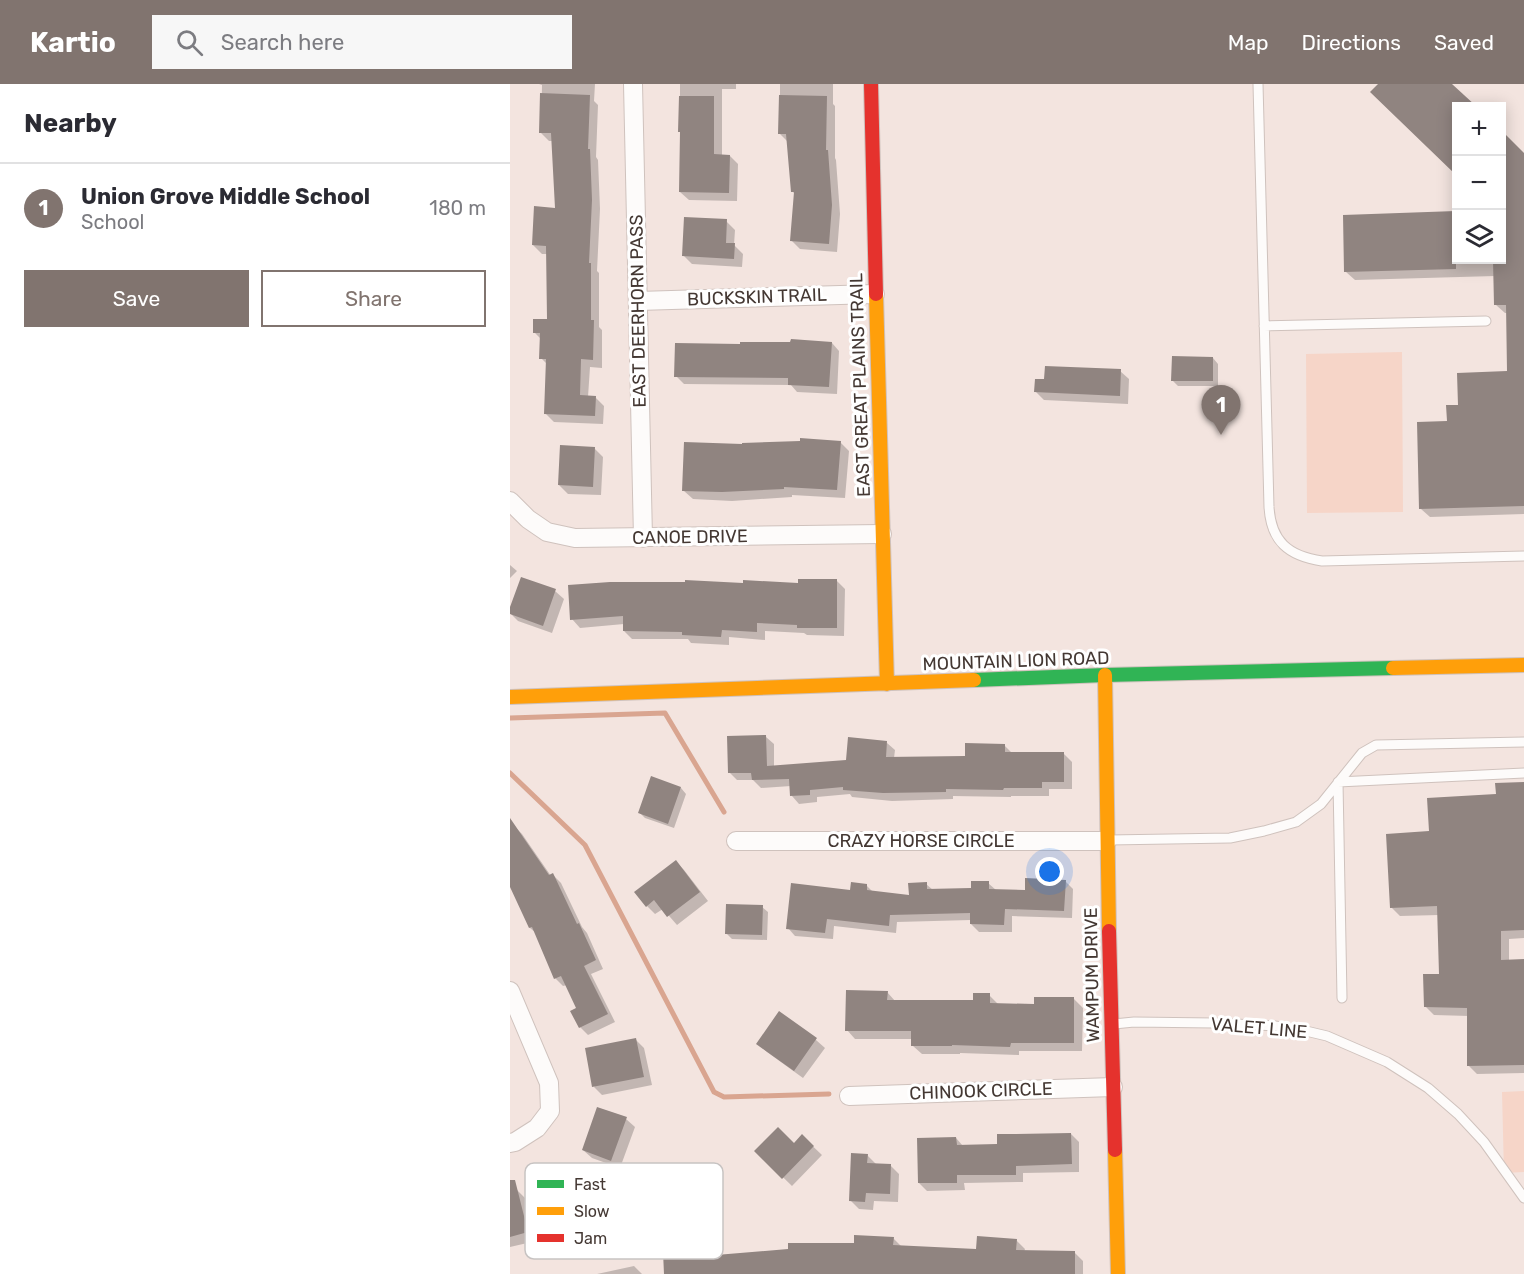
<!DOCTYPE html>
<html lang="en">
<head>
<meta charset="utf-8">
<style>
  :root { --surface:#fff; --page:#f7f7f7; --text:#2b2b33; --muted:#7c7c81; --line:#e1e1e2; --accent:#81746f }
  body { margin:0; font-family:Rubik,sans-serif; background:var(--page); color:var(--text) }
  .controls { position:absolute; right:18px; top:18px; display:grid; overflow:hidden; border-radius:0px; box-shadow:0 3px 15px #0003 }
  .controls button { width:54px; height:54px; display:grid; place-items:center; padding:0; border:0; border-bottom:2px solid var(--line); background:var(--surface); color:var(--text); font:30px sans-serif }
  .you { position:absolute; left:540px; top:788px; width:21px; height:21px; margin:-15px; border:4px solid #fff; border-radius:50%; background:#1a73e8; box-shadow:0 0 0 9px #1a73e833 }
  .badge { display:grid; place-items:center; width:39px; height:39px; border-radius:50%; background:var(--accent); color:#fff; font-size:20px; font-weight:700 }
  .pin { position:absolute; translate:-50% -50px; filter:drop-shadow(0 2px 3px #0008) }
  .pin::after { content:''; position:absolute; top:32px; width:21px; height:18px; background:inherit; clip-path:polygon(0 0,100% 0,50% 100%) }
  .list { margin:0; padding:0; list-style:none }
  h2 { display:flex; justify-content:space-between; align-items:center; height:78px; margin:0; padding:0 24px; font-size:26px }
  h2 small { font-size:20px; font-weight:400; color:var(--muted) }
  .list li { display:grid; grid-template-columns:39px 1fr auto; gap:18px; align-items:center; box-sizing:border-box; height:90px; padding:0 24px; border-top:2px solid var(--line) }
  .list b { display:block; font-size:22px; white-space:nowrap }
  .list p { margin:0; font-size:20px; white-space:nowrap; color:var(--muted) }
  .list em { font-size:20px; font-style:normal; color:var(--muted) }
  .actions { display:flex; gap:12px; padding:18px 24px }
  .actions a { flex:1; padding:14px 0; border:2px solid var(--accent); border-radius:0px; text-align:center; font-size:21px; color:var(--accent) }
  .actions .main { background:var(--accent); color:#fff }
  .icon { flex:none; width:33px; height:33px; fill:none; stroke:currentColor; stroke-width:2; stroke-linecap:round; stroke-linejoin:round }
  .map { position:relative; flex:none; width:1014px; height:1190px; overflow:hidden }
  header { display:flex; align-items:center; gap:36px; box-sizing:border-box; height:84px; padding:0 30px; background:var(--accent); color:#fff }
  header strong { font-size:28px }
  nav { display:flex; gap:33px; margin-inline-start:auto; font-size:21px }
  .search { width:420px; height:54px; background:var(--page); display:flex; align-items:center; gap:15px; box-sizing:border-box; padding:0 21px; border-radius:0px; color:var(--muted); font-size:22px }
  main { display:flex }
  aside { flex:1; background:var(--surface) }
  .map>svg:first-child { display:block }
  .green { fill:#f6d5c8 }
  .shadow { fill:#0003 }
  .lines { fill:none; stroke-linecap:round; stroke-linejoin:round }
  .stream { stroke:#d9a590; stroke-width:5 }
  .building { fill:#908480 }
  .lane-casing { stroke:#cfc2bd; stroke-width:11 }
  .street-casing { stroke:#cfc2bd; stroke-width:20 }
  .fast-casing { stroke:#cfc2bd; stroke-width:16 }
  .slow-casing { stroke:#cfc2bd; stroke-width:16 }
  .jam-casing { stroke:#cfc2bd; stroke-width:16 }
  .lane { stroke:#fdfbfa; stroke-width:9 }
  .street { stroke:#fdfbfa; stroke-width:18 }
  .fast { stroke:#30b455; stroke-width:14 }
  .slow { stroke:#ff9f0a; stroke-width:14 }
  .jam { stroke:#e5322d; stroke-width:14 }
  .labels { text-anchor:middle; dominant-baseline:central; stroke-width:6; stroke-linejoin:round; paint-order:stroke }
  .street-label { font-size:18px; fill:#443833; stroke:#fff }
  .key { fill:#fff; stroke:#c7c3c2; stroke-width:1.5 }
  .key-label { font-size:16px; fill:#443833 }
</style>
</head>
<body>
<header>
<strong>Kartio</strong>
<div class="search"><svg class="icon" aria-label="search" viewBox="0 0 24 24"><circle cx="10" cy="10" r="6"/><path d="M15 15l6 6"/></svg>Search here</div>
<nav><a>Map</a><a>Directions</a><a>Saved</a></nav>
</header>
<main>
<aside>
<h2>Nearby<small></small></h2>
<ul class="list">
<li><span class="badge">1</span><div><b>Union Grove Middle School</b><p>School</p></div><em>180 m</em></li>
</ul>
<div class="actions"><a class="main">Save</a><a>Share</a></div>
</aside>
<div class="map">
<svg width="1014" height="1190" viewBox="0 0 1014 1190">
  <rect width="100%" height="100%" fill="#f3e4df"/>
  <path class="green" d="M892 268 893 428 797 429 796 270Z
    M1014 1007V1088L994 1089 992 1008Z"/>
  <path class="shadow" d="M29 0H85L84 17 88 21 86 73 88 76 90 125 87 187 89 189V243L92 246V284L80 283 78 313H85L94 322 93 340 44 338 35 329 37 280 31 274V255L25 249 38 237 37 170H32L23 161 46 125 43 57H39L31 49 32 1Z
    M170 0H226V5H212V72H220L228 80 227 117 179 116 170 108 172 49 170 48Z
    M270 0H323V20L325 22V74L326 76 330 130 327 168 290 165 281 156 285 110 282 107 278 58 270 50Z
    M870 0H940L963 22H946V89L862 8Z
    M992 49 1014 71V430L920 433 911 425 938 338 999 289 997 229H995L986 221 985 192 845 196 836 188 835 132 946 129V176H992Z
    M216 137 225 146 224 161 233 170 232 183 182 180 173 171Z
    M322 259 329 267 327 310 287 308 281 301 174 300 166 292Z
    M703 274 708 280V302H668L662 296Z
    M610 287 619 295 618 320 534 316 525 307 536 297Z
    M330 358 339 367 335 414 282 411V413L222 417 183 415 174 407Z
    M84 364 93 373 91 411 58 410 49 401Z
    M0 481 7 487 0 494Z
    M326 496 335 505 334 552 297 551 294 549 255 547V556L219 553V561L181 559 178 555H122L114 547V540L70 544 62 535Z
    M45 507 54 515 42 549 8 537 0 529V527Z
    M256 653 264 660V683L337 677 377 659 385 666 384 674 456 673 494 661 503 670H554L562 678V705H539V712H501V713L443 712V715L382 717 342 713 340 710 307 713V718L289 720 282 712 281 702 251 704 243 696H227L219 688Z
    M1014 700V854L999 855V877H1014V989L967 990 958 981 959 932 924 931 915 922 930 891 929 831 890 832 881 823 921 748 987 711Z
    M171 704 176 710 164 744 135 734 129 728Z
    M4 742 12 750 41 792 43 791 51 799 72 843 77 849 93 885 81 890 105 938 78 951 70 943 68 925 57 901 53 902 45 894 26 849 20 844 0 801V745Z
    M166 778 174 786 198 817 167 841 153 825 145 830 137 822Z
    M555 797 563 805 562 834 502 832V848H469L461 840V836L387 838 386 849 324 842 323 855 285 852 278 844 342 807 357 802 364 809 400 813 416 800 423 806 462 805 478 799 486 806 516 807Z
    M252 823 258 828 257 856 222 855 216 849Z
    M377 908 386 918 465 917 479 911 489 921 526 922 564 915 573 924 572 967H509V971L450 969V970H412L403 962V955H345L337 946Z
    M270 929 306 956 315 964 293 994 257 968 248 960Z
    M125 955 134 964 142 1001 92 1011 84 1003Z
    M116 1035 125 1043 110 1084 82 1074 73 1066Z
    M561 1050 569 1058V1088L513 1089V1098L454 1099 455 1106 417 1107 409 1099 446 1054 453 1062H488Z
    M292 1052 312 1071 282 1102 246 1067 284 1061Z
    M357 1071 366 1080 380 1081 389 1090 388 1118 364 1117 363 1126 349 1125 341 1117Z
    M7 1106 16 1115 26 1157 0 1163V1108Z
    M383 1154 392 1163 467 1166 506 1156 515 1165 514 1168H564L573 1177V1190H156L193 1167 199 1173 345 1160Z
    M124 1182 132 1190H87Z"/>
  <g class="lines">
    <path class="stream" d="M0 634 155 629 214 728
      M0 689 75 761 204 1008 214 1013 319 1010"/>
  </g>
  <path class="building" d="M868 0H942L966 22H946V91L860 8Z
    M30 9 80 11 78 65H80L82 116 79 179H81V236H84L83 276 71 275 70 311 86 312 85 332 34 330 36 275H29L30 249H23V235H37L36 162 22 161 24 122 45 124 41 49H29Z
    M269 11 317 12 316 66H318L322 121 319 160 280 157 284 108H281L276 50H268Z
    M169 12H204V70L220 71 219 109 169 108 170 48H168Z
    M992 47 1014 69V422L909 425 907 338 937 337 936 321H948L947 289 997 287 996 221H984L983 176H992Z
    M946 127V185L834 188 833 131Z
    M174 133 217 135 216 159H225L224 175 172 172Z
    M281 255 322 258 319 303 278 301V294L164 293 165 259 230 260V258H280Z
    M662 272 703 273V297H661Z
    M535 282 611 285 610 312 524 308 525 295H534Z
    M290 354 331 357 327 406 274 403V405L212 408 172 407 174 358 232 360V359L290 357Z
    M50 361 85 363 83 403 48 401Z
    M11 493 46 505 33 542 0 530V523Z
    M288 495H327V544H287V541L247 539V548L212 546 211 553 172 551V548L113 547V532L60 536 58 501 100 498H175V496L233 499V496L288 499Z
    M256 651 257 682 336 676 338 653 377 657 376 673 455 672V659L495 660V668H554V698H532V704H494L493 706 436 705V708L373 709 333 706V703L300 706V711L280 712 279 695 242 696 241 689H218L217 652Z
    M141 692 171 703 158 740 128 729Z
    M1014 698V846L991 847V876L1014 875V981L957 982V924L914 923 913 890H929L927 822 880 824 876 750 919 747 917 714 986 710 985 699Z
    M0 734 39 791 43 789 67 840 69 839 86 876 74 882 98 930 69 944 60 927 66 924 51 892 44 895 22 843 19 844 0 803Z
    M166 776 190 808 157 833 144 816 136 823 124 808Z
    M515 794 556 796 554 827 495 825 494 841 460 840V829L380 831 379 842 317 835 315 849 276 845 281 799 340 806 341 798 357 800V806L399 811 398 799 417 798V805L461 804V797H479V805L515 806Z
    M216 820 253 821 252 851 215 850Z
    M336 906 378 907 377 916H463V909H480V919L524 920V913H564V959H501L500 963 442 961V962H401V947H335Z
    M269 927 307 954 284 987 246 960Z
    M126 954 134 993 82 1003 75 964Z
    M87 1023 117 1033 101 1077 72 1066Z
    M268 1043 284 1059 292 1050 304 1062 272 1095 244 1067Z
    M561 1049 562 1080 506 1082V1091H447V1099H408L407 1054 446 1053 447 1061 487 1060V1050H506Z
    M341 1069 358 1070 357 1079 381 1080 380 1110 356 1109 355 1118 339 1117Z
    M0 1096H5L18 1148 0 1153Z
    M344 1151 384 1153 383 1161 466 1165 467 1152 507 1155 506 1166 565 1167V1190H154L153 1168 193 1165 194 1172 278 1165V1159H344Z"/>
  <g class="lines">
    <defs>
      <path id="lane" d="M748 0 759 423C761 457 778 472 812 477L1014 472
        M754 242 976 237
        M828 698 832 914
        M828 698 1014 689
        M599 756 720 754 754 747 786 738 811 720 852 669 866 661 1014 658
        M604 940 624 938 704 939 765 942 796 947 817 952 877 978 918 1004 948 1030 974 1058 1014 1114"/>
      <path id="street" d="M123 0 133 454
        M128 217 365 210
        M0 417 18 435 37 448 65 454 372 450
        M226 757H597
        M0 907 39 999 40 1027 27 1044 5 1058 0 1059
        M339 1012 603 1003"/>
      <path id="fast" d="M464 596 595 591 883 584"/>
      <path id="slow" d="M366 210 377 600
        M883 584 1014 581
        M595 591 599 847
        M0 613 464 596
        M605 1066 608 1190"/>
      <path id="jam" d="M361 0 366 210
        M599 847 605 1066"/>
    </defs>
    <use href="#lane" class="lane-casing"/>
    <use href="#street" class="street-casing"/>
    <use href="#fast" class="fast-casing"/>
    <use href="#slow" class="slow-casing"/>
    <use href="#jam" class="jam-casing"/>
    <use href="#lane" class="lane"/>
    <use href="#street" class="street"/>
    <use href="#fast" class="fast"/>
    <use href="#slow" class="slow"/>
    <use href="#jam" class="jam"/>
  </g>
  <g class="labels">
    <g class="street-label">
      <text transform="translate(247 213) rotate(-2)">BUCKSKIN TRAIL</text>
      <text transform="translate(128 227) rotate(-91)">EAST DEERHORN PASS</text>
      <text transform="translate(350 301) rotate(-92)">EAST GREAT PLAINS TRAIL</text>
      <text transform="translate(180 453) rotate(-1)">CANOE DRIVE</text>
      <text transform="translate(506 577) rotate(-2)">MOUNTAIN LION ROAD</text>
      <text x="411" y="757">CRAZY HORSE CIRCLE</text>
      <text transform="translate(582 891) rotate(-91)">WAMPUM DRIVE</text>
      <text transform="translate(749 944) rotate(5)">VALET LINE</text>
      <text transform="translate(471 1007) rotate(-2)">CHINOOK CIRCLE</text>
    </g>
  </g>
  <rect x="15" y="1079" width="198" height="96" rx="9" class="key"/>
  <rect x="27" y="1096" width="27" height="8" fill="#30b455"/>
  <rect x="27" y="1123" width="27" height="8" fill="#ff9f0a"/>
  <rect x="27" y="1150" width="27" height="8" fill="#e5322d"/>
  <g class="key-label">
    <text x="64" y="1106">Fast</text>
    <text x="64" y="1133">Slow</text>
    <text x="64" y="1160">Jam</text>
  </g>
</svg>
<div class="controls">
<button>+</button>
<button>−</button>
<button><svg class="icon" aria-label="layers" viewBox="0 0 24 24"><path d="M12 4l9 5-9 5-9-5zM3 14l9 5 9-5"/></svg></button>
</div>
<div class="you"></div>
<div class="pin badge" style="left:711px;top:351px">1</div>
</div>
</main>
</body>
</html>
